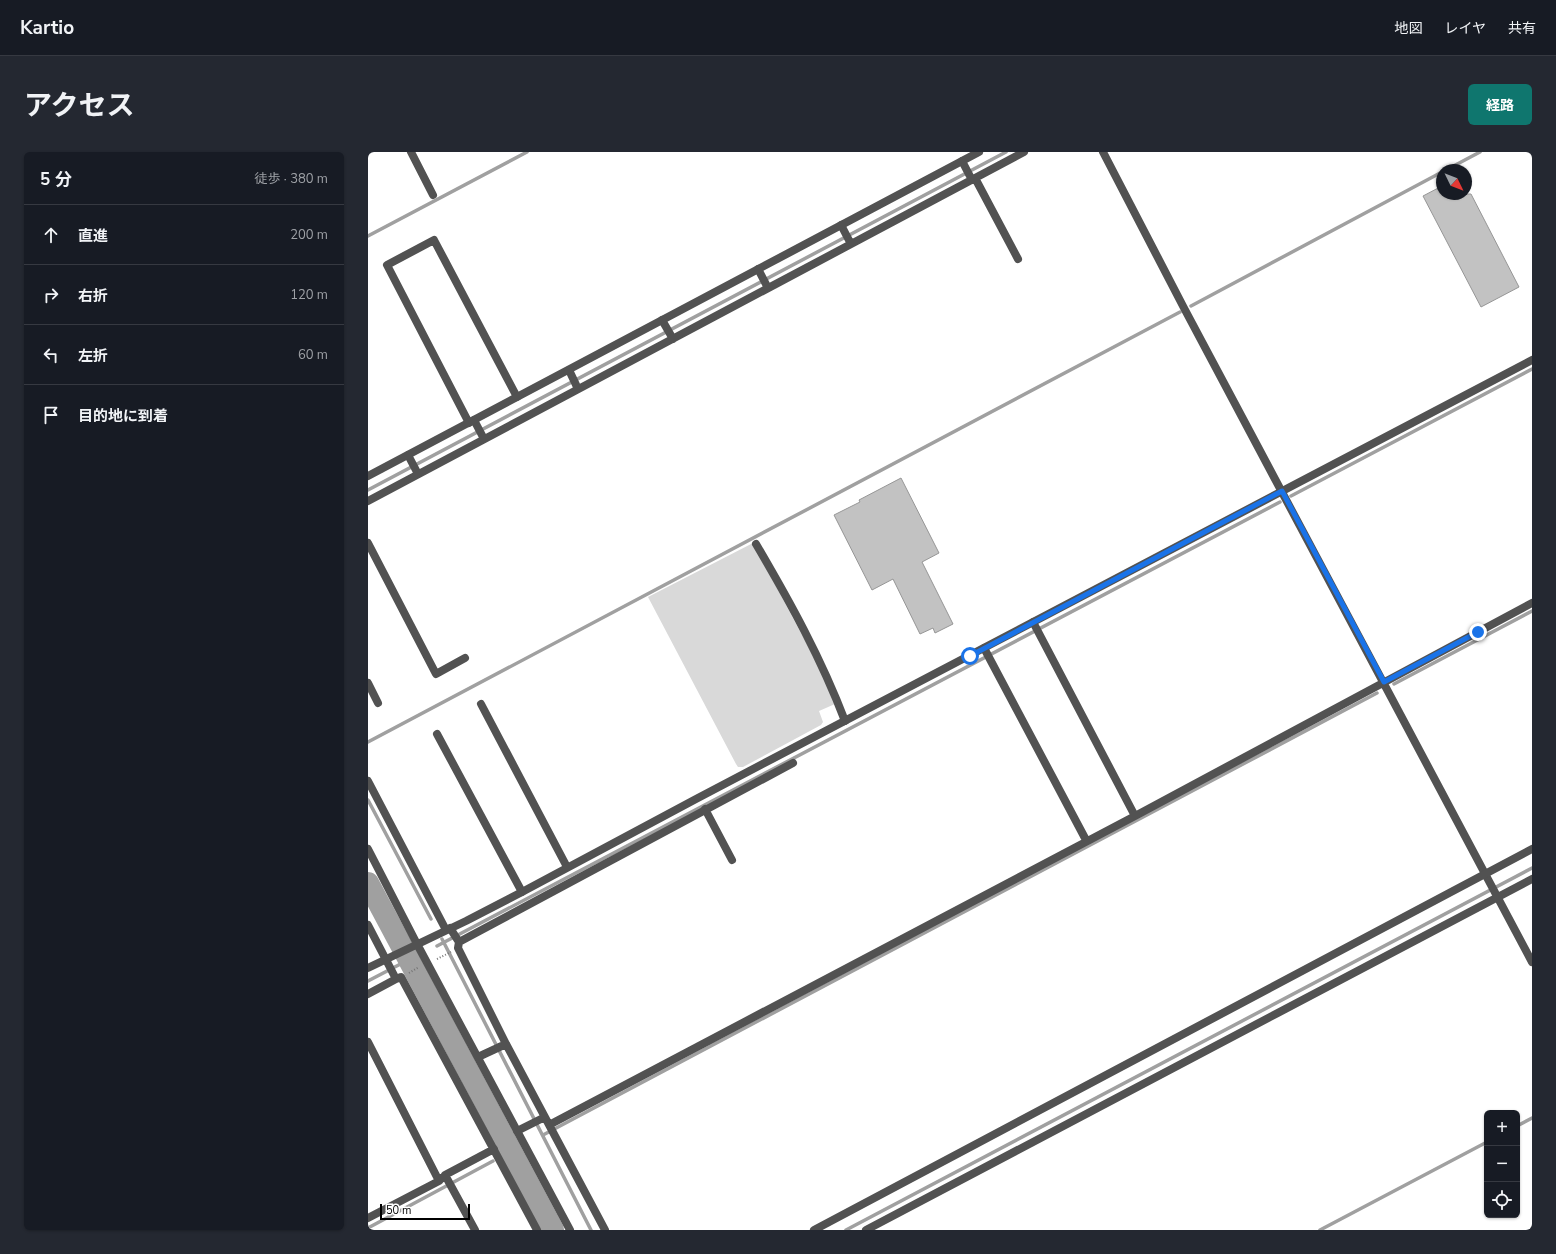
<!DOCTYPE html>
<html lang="ja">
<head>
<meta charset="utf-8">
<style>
  :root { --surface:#171b24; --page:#242831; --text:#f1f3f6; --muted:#9ea1a6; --line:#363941; --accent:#0f766e }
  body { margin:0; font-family:"Nunito Sans","Noto Sans JP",sans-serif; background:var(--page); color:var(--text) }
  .controls { position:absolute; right:12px; bottom:12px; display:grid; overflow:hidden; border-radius:6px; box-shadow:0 1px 3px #0004 }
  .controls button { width:36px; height:36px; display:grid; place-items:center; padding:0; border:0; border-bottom:1px solid var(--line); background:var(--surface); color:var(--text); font:20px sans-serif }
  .compass { position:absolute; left:1068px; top:12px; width:36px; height:36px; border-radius:50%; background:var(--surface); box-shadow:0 1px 3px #0004; rotate:133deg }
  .scale { position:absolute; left:12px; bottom:10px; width:90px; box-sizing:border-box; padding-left:4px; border:2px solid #000; border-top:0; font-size:11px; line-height:14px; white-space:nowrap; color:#000; -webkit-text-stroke:3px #fff; paint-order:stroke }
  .stop { position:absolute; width:12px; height:12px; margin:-9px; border:3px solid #1a73e8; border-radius:50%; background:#fff }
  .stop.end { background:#1a73e8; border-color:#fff; box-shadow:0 1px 4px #0008 }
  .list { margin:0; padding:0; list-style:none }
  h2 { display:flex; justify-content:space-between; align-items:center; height:52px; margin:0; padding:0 16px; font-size:17px }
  h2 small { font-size:13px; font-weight:400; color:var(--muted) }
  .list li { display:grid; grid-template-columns:26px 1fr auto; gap:12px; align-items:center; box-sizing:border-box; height:60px; padding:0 16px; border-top:1px solid var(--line) }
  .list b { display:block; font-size:15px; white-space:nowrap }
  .list em { font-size:13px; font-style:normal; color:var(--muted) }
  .icon { flex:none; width:22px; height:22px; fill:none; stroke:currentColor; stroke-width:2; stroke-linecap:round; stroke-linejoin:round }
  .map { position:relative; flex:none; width:1164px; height:1078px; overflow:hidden; border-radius:6px }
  header { display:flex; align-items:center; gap:24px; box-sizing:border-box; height:56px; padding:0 20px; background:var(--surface); border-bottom:1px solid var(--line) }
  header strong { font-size:19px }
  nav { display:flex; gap:22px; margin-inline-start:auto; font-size:14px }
  .intro { display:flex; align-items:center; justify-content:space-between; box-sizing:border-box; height:96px; padding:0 24px }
  h1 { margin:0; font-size:28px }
  .button { padding:10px 18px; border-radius:6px; background:var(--accent); color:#fff; font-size:14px; font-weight:700 }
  main { display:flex; gap:24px; padding:0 24px }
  aside { flex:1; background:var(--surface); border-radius:6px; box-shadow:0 1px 3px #0004 }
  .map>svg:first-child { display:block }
  .green { fill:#d9d9d9 }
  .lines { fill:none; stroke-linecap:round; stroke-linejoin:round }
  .stream { stroke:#a0a0a0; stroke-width:3.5 }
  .river { stroke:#a0a0a0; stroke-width:22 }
  .building { fill:#c2c2c2; stroke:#969696 }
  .path { stroke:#747474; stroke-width:2; stroke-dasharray:1 2; stroke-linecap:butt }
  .minor { stroke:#525252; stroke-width:8 }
  .tertiary { stroke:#525252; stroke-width:8 }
  .route { stroke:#1a73e8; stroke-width:5 }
</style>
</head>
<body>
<header>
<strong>Kartio</strong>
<nav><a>地図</a><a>レイヤ</a><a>共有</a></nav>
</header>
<div class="intro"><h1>アクセス</h1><a class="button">経路</a></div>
<main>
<aside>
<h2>5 分<small>徒歩 · 380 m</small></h2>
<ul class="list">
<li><svg class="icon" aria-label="ahead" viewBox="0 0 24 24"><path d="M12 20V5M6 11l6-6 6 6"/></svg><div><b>直進</b></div><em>200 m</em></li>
<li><svg class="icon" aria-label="right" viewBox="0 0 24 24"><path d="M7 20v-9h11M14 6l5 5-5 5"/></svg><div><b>右折</b></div><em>120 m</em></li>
<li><svg class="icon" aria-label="left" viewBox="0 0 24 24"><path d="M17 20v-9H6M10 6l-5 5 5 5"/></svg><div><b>左折</b></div><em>60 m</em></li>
<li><svg class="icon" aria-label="arrive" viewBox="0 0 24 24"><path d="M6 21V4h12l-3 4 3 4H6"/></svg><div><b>目的地に到着</b></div></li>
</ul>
</aside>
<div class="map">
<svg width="1164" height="1078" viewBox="0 0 1164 1078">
  <rect width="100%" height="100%" fill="#fff"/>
  <path class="green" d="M385 391 460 532 467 552 451 559 455 570 453 573 375 615H370L368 612 280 445Z"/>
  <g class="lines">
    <path class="stream" d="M1078 18 1112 0
      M0 84 159 0
      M823 154 1074 20
      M0 338 638 0
      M923 344 1164 217
      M1026 532 1164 459
      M0 590 812 160
      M0 648 63 767
      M74 787 223 1078
      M69 794 912 350
      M0 829 46 805
      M1149 974 1164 966
      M175 983 1009 541
      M138 1002 143 1000
      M0 1076 125 1009
      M478 1078 1164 716
      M952 1078 1119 990"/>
    <path class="river" d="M0 731 185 1078"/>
  </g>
  <path class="building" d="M1074 34V42H1103L1151 135 1113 155 1055 44Z
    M533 326 571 401 554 410 585 472 567 481 565 476 552 482 525 427 504 438 466 363 492 350 491 348Z"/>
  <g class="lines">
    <path class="path" d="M69 807 83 800
      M41 821 51 815"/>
    <path class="minor" d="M43 0 65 43
      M735 0 816 156 1164 810
      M594 9 604 28
      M607 26 650 107
      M473 73 483 92
      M390 117 400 136
      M294 168 305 187
      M201 218 210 237
      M106 268 116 287
      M101 271 19 113 66 88 149 245
      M40 303 50 322
      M0 349 656 0
      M0 391 68 522 97 506
      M388 392C422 450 453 506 477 569
      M665 470 767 664
      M616 496 718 688
      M0 531 10 551
      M113 552 199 715
      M69 582 154 740
      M0 629 78 778
      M337 657 364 708
      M0 697 49 792
      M0 773 28 827 33 825 169 1078
      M82 776 91 790
      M0 842 28 827
      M0 890 71 1029
      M110 905 138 892
      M181 973 767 664 1164 451
      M149 979 177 965
      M77 1023 107 1078
      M0 1066 71 1029 77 1023 126 997
      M237 1078 138 892 90 796 91 790 425 611
      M498 1078 1164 727"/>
    <path class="tertiary" d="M0 324 611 0
      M49 792 202 1078
      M0 816 98 769 154 740 328 647 1164 208
      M446 1078 1164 697"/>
  </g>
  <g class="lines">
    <path class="route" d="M602 504 914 339 1016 530 1110 480"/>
  </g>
</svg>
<div class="controls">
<button>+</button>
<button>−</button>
<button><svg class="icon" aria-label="locate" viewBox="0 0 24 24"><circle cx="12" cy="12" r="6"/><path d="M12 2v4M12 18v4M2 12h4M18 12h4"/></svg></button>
</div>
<svg class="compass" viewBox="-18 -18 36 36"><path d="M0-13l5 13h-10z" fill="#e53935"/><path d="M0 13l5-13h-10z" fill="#9ea1a6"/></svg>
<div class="scale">50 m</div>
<div class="stop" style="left:602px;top:504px"></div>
<div class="stop end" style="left:1110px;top:480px"></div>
</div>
</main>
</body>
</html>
